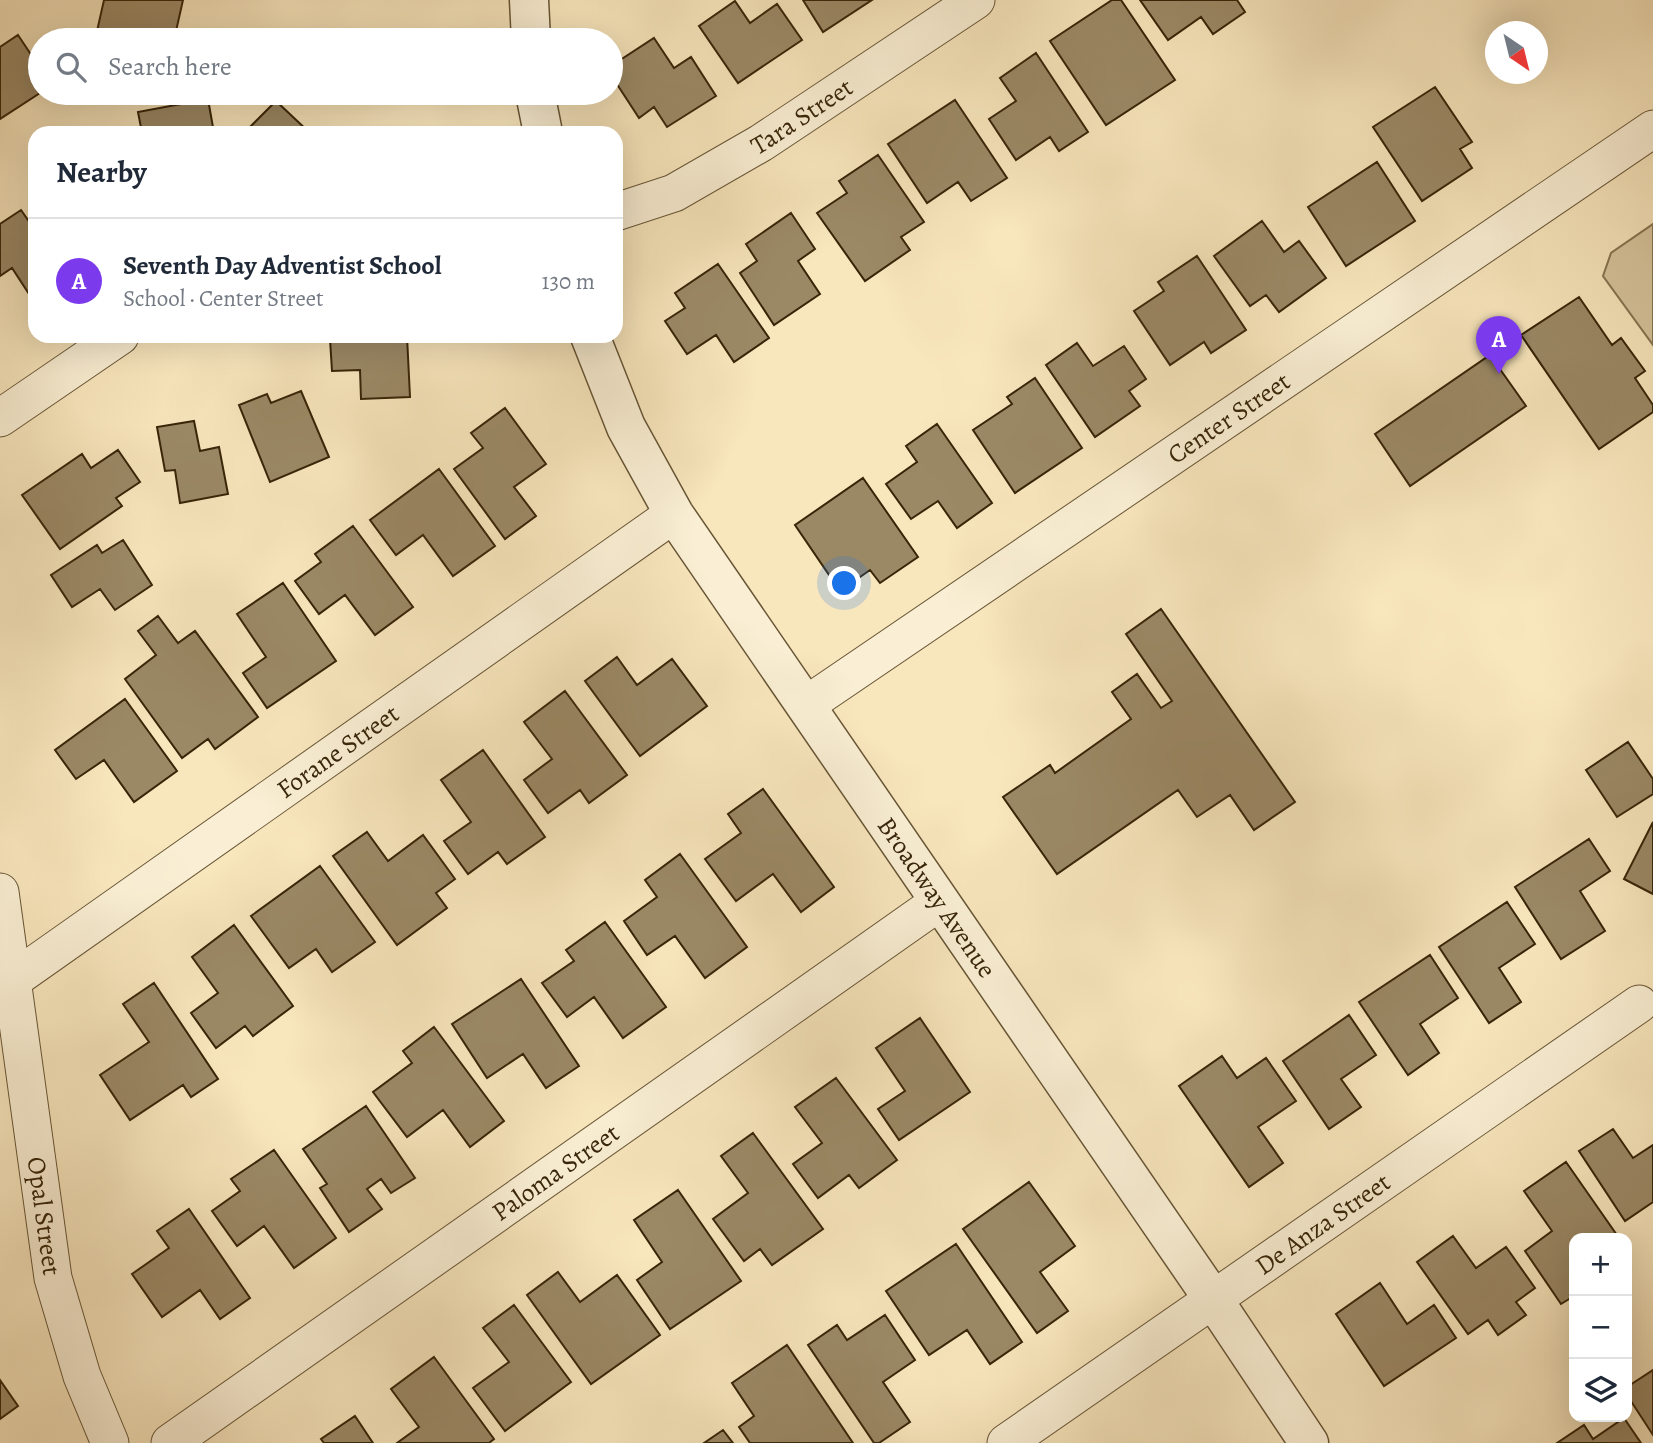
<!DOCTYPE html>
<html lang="en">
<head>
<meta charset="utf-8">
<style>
  :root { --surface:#fff; --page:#f6f6f7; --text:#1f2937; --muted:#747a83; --line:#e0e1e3; --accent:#7c3aed }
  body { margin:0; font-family:Alegreya,serif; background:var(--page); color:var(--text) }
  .controls { position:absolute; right:21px; bottom:21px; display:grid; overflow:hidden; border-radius:14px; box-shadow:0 7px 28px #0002 }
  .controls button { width:63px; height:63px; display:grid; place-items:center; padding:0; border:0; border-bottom:2px solid var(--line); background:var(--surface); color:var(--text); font:35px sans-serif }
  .compass { position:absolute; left:1485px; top:21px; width:63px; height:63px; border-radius:50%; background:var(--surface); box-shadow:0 7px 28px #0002; rotate:145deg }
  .you { position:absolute; left:845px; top:584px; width:24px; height:24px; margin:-18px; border:5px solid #fff; border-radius:50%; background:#1a73e8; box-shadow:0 0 0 10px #1a73e833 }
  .badge { display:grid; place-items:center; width:46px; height:46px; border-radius:50%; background:var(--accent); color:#fff; font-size:23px; font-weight:700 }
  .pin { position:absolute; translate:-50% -58px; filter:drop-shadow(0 2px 4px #0008) }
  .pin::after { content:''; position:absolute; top:37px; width:24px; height:21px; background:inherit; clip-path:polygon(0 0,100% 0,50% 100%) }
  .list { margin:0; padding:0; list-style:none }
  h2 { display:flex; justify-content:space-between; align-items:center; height:91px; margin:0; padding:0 28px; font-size:30px }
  h2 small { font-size:23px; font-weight:400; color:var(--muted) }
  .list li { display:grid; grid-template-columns:46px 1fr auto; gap:21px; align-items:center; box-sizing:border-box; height:126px; padding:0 28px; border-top:2px solid var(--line) }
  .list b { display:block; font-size:26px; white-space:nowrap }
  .list p { margin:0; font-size:23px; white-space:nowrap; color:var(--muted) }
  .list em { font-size:23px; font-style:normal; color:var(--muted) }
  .icon { flex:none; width:38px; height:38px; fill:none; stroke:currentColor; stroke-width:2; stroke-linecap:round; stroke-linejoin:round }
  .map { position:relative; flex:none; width:1653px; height:1443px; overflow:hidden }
  .search { position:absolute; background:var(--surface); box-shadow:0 7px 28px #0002; left:28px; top:28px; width:595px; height:77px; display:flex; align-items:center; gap:18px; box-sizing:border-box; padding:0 24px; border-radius:38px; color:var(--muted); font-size:26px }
  .panel { position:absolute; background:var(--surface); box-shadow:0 7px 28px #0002; left:28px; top:126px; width:595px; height:217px; border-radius:21px }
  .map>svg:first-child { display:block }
  .green { fill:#d7c59e; stroke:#877553; stroke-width:2 }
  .building { fill:#9b8966; stroke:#372508; stroke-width:2 }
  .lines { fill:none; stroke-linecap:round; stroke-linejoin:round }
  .minor-casing { stroke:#675535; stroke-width:39 }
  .tertiary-casing { stroke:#675535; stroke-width:41 }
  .minor { stroke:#faefd4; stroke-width:37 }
  .tertiary { stroke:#faefd4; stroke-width:38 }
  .labels { text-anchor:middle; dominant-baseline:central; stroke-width:7; stroke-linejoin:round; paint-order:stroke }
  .street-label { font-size:26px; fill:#372508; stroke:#faefd4 }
</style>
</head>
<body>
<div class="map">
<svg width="1653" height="1443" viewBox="0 0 1653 1443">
  <rect width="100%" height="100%" fill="#f8e6bd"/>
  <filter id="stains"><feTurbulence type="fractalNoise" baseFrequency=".00286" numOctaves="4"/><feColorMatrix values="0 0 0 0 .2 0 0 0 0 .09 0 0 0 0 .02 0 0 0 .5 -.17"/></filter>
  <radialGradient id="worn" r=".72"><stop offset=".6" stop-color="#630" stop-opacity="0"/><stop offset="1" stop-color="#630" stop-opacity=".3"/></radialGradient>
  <path class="green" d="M1653 224V345L1603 276 1611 253Z"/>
  <path class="building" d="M104 0H183L174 40H95Z
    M803 0H872L823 32Z
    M1112 0H1121L1175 80 1106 125 1050 41Z
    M1140 0H1237L1245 12 1213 34 1201 17 1168 40Z
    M735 1 750 23 777 4 802 40 738 83 699 26Z
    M18 35 40 68V93L0 119V47Z
    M654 38 674 68 691 57 716 96 667 127 654 107 639 118 611 75V66Z
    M1036 53 1088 132 1059 151 1050 137 1016 160 989 119 1016 101 1000 78Z
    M1435 87 1472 142 1460 149 1472 168 1422 201 1373 127Z
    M208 99 214 133H142L138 112Z
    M955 100 1007 178 971 201 958 182 927 203 888 144Z
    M276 101 310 133H244Z
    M878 155 924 222 901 237 910 250 865 281 817 213 847 193 839 181Z
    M1377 162 1415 221 1346 266 1308 207Z
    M21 210 35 230V294L31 297 12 268 0 276V224Z
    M791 213 815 249 798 261 820 294 774 325 740 273 757 261 746 244Z
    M1262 221 1284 252 1299 241 1326 278 1279 312 1266 295 1250 306 1214 256Z
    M1197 256 1246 330 1211 353 1204 342 1170 365 1134 311 1164 291 1158 282Z
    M718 264 769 338 734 362 716 335 687 354 665 321 685 308 675 293Z
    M1579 297 1612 345 1621 338 1645 371 1635 378 1653 405V412L1599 449 1521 335Z
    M322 336H407L410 397 361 399 360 370 332 371 330 339H322Z
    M1077 343 1093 366 1124 346 1146 379 1129 391 1140 406 1095 437 1046 365Z
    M1490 355 1526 406 1410 486 1375 434Z
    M1035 378 1082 448 1015 493 973 430 1012 404 1007 397Z
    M301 391 329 457 270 482 239 405 267 394 271 403Z
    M505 408 546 464 514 487 536 516 505 539 454 469 483 448 471 433Z
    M194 421 200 451 219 447 228 494 180 503 175 470 165 471 157 427Z
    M937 424 992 503 957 528 938 501 911 519 886 484 917 462 906 446Z
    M118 450 140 482 116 498 122 506 60 549 22 495 82 454 91 468Z
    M439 469 495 546 453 576 423 535 396 555 370 520Z
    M863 478 918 557 880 583 870 570 840 591 795 525Z
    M353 526 413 607 375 635 345 595 319 614 295 581 321 562 315 554Z
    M123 540 152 585 115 610 100 589 72 607 51 575 97 545 102 553Z
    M283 583 336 661 267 708 243 673 266 657 237 614Z
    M1161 609 1295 802 1254 830 1230 795 1197 817 1178 790 1057 874 1003 797 1050 765 1055 773 1131 719 1112 692 1137 674 1161 708 1172 701 1126 634Z
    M158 616 178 643 195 631 258 717 215 749 208 739 182 758 125 679 156 655 138 631Z
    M617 657 637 685 672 659 707 706 640 756 585 681Z
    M565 691 627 775 589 803 580 790 548 813 524 780 552 759 524 722Z
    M125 699 177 771 134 802 104 760 76 779 55 750Z
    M1628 742 1653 779V794L1617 817 1586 770Z
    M483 750 545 837 507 864 498 852 468 874 444 841 471 822 441 780Z
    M763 789 834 887 801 912 773 874 736 901 705 859 741 833 728 814Z
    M1653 822V894L1624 879Z
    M367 832 388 861 423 835 455 879 436 893 447 908 397 945 333 856Z
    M1589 839 1610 871 1580 891 1605 931 1561 959 1515 887Z
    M680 854 747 947 705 978 675 936 647 955 624 921 657 897 645 880Z
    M320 866 375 942 332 972 316 949 289 968 251 916Z
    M1507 902 1535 944 1499 968 1521 1002 1489 1023 1439 947Z
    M605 922 666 1007 623 1038 594 997 567 1017 542 983 574 961 566 950Z
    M234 925 293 1006 253 1036 245 1026 216 1048 191 1013 218 993 192 957Z
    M1430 955 1458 998 1420 1024 1439 1053 1408 1075 1359 1002Z
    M521 979 579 1066 546 1088 523 1054 487 1078 452 1024Z
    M154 983 218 1079 191 1097 183 1085 130 1120 100 1075 149 1042 123 1004Z
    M1349 1015 1376 1055 1341 1079 1361 1107 1329 1129 1283 1061Z
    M920 1018 970 1092 899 1140 878 1109 905 1091 876 1048Z
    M434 1027 504 1121 470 1147 443 1110 407 1137 373 1092 412 1063 403 1051Z
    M1222 1056 1237 1078 1266 1058 1296 1101 1258 1127 1283 1163 1249 1187 1179 1086Z
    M836 1078 897 1160 859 1188 849 1175 818 1198 793 1164 822 1143 795 1107Z
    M366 1106 415 1178 391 1193 381 1179 367 1189 382 1209 349 1232 320 1188 327 1184 303 1149Z
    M1613 1129 1633 1158 1653 1145V1202L1625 1221 1579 1151Z
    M753 1133 823 1229 772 1265 760 1249 744 1261 713 1219 748 1193 721 1156Z
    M274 1150 336 1238 294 1268 264 1226 237 1246 212 1211 240 1191 231 1179Z
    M1566 1162 1619 1238H1574V1296L1561 1304 1525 1251 1552 1231 1524 1191Z
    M1029 1182 1075 1246 1040 1272 1068 1311 1037 1333 963 1229Z
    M678 1190 741 1281 670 1329 637 1280 662 1262 634 1220Z
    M189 1209 250 1298 220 1319 200 1290 162 1317 132 1274 169 1248 157 1231Z
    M1453 1236 1476 1268 1506 1247 1535 1288 1516 1302 1526 1315 1498 1335 1488 1320 1468 1334 1417 1262Z
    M956 1244 1022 1342 990 1364 967 1330 929 1355 886 1291Z
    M558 1272 580 1302 617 1275 660 1335 591 1384 527 1295Z
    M1380 1283 1407 1324 1434 1305 1456 1338 1384 1386 1336 1314Z
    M514 1305 571 1382 505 1431 473 1388 509 1362 483 1328Z
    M885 1315 915 1360 883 1382 910 1422 879 1443H874L808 1345 837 1325 847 1340Z
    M787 1345 853 1443H750L739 1427 754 1416 732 1383Z
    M434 1357 494 1439 489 1443H397L419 1427 391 1389Z
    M1653 1370V1435L1627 1395V1387Z
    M0 1380 18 1406 0 1419Z
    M355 1416 373 1443H324L321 1439Z
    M1624 1418 1641 1443H1557L1584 1425 1593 1439Z
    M723 1430 733 1443H704Z"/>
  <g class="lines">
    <defs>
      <g id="minor">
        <path id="s1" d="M616 212 674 193 761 143 976 0"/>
        <path d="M0 418 120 336"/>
        <path id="s2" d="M806 705 1653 129"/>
        <path id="s3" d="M0 892 53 1278 82 1376 110 1443"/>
        <path id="s4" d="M0 989 674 514"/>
        <path id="s5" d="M170 1443 939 902"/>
        <path id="s6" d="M1006 1443 1639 1004"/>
      </g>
      <g id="tertiary">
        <path d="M529 0 531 40"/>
        <path d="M535 93 543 133"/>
        <path id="s7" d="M590 336 626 427 674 514 1213 1299 1309 1443"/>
      </g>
    </defs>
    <use href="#minor" class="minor-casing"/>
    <use href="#tertiary" class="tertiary-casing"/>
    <use href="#minor" class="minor"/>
    <use href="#tertiary" class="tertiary"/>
  </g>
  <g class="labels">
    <g class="street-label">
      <text stroke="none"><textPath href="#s1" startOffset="210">Tara Street</textPath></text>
      <text stroke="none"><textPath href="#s2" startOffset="511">Center Street</textPath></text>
      <text stroke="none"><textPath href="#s4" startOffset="413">Forane Street</textPath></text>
      <text stroke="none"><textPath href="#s7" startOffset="662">Broadway Avenue</textPath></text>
      <text stroke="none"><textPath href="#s5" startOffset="471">Paloma Street</textPath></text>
      <text stroke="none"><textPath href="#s3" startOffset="327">Opal Street</textPath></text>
      <text stroke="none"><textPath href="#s6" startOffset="385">De Anza Street</textPath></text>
    </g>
  </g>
  <rect width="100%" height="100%" filter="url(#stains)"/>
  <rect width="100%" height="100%" fill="url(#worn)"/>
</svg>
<div class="controls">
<button>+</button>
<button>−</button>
<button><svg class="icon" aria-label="layers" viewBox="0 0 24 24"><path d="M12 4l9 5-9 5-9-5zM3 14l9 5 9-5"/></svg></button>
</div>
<svg class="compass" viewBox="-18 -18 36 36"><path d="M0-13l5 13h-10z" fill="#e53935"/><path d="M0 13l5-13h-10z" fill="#747a83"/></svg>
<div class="you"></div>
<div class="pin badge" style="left:1499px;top:374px">A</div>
<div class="search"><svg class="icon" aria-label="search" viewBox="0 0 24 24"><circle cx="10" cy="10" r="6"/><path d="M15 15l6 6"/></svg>Search here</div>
<section class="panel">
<h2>Nearby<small></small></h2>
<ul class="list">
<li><span class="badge">A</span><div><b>Seventh Day Adventist School</b><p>School · Center Street</p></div><em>130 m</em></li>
</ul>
</section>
</div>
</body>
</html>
